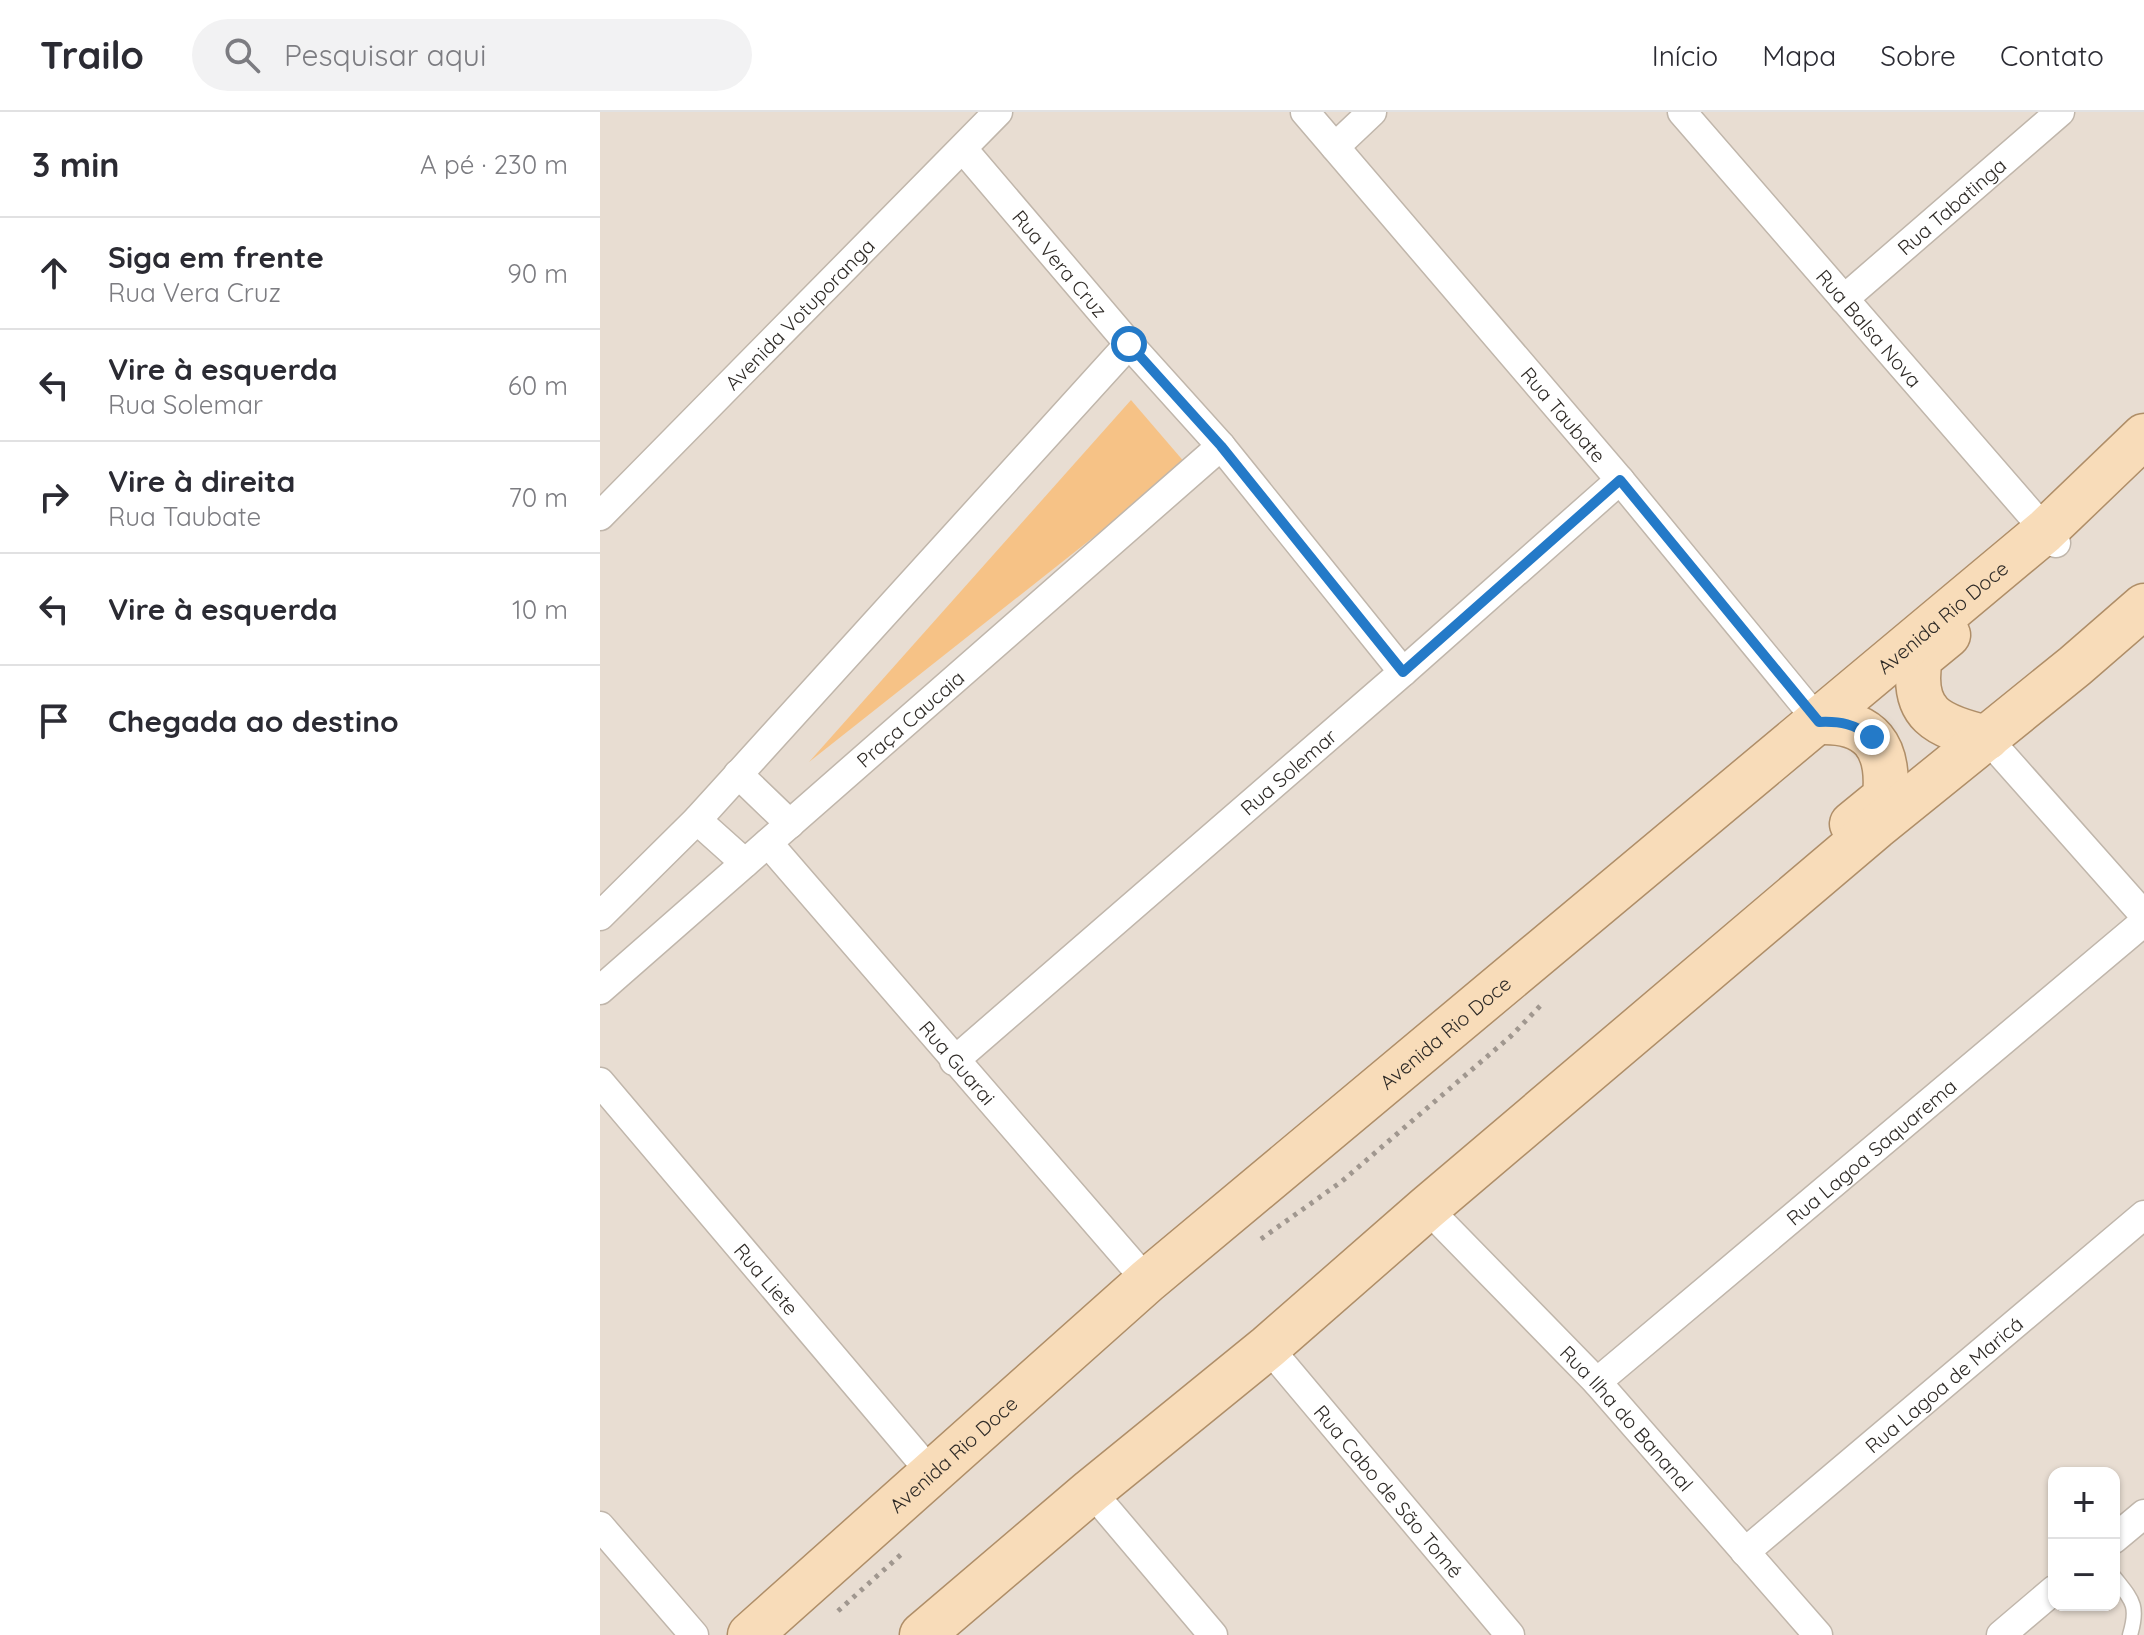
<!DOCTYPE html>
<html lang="pt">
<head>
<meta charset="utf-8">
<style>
  :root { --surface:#fff; --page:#f2f2f3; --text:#2b2b33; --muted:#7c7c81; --line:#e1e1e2 }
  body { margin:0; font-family:Quicksand,sans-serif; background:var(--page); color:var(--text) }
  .controls { position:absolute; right:24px; bottom:24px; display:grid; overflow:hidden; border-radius:16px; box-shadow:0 2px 6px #0004 }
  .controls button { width:72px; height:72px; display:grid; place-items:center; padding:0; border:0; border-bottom:2px solid var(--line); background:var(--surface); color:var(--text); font:40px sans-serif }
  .stop { position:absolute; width:24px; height:24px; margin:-18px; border:6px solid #247ac8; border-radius:50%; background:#fff }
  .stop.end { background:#247ac8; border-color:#fff; box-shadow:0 2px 8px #0008 }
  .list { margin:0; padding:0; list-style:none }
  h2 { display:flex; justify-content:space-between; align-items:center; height:104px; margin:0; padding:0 32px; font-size:34px }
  h2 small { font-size:26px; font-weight:400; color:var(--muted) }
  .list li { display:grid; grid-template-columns:52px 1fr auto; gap:24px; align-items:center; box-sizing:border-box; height:112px; padding:0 32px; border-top:2px solid var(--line) }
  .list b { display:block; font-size:30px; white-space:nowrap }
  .list p { margin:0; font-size:26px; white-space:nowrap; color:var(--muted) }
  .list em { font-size:26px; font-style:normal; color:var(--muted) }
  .icon { flex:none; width:44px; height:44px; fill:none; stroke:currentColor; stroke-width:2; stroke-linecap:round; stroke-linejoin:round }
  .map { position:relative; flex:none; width:1544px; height:1523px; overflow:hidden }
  header { display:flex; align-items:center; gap:48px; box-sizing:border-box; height:112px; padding:0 40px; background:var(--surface); border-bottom:2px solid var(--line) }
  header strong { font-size:38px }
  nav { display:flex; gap:44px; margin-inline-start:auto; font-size:28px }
  .search { width:560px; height:72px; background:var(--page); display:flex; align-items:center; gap:20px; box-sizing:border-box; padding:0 28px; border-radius:44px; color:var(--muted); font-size:30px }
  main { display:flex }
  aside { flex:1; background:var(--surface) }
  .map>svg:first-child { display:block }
  .green { fill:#f6c286 }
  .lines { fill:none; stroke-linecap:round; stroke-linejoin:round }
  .lane-casing { stroke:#c0b6ab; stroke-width:17 }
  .street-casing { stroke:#c0b6ab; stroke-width:31 }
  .primary-casing { stroke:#af8e68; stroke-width:47 }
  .path { stroke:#a0978f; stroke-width:5; stroke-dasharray:4 6; stroke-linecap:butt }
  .lane { stroke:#fff; stroke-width:14 }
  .street { stroke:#fff; stroke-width:28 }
  .primary { stroke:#f8dcb9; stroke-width:44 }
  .route { stroke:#247ac8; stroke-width:10 }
  .labels { text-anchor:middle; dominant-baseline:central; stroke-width:7; stroke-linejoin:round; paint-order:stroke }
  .street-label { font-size:20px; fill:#2f2b27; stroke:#fff }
</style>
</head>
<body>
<header>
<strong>Trailo</strong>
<div class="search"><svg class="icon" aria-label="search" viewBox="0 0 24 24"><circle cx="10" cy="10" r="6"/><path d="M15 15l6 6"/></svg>Pesquisar aqui</div>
<nav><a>Início</a><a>Mapa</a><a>Sobre</a><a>Contato</a></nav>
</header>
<main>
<aside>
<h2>3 min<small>A pé · 230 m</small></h2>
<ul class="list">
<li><svg class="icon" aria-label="ahead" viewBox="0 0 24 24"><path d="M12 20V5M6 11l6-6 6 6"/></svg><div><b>Siga em frente</b><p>Rua Vera Cruz</p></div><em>90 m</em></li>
<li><svg class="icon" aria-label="left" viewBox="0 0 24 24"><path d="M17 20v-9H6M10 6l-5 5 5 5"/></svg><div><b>Vire à esquerda</b><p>Rua Solemar</p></div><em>60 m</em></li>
<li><svg class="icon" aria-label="right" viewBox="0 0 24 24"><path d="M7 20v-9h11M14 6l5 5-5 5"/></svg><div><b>Vire à direita</b><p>Rua Taubate</p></div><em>70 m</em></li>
<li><svg class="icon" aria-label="left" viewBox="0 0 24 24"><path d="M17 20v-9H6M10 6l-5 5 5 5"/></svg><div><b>Vire à esquerda</b></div><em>10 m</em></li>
<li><svg class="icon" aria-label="arrive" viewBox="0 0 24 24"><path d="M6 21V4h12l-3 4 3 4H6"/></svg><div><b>Chegada ao destino</b></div></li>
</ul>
</aside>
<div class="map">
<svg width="1544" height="1523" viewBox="0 0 1544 1523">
  <rect width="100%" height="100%" fill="#e8ddd2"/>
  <path class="green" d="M531 288 586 352 209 650Z"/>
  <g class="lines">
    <defs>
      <path id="lane" d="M1514 1465C1532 1488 1539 1493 1530 1523"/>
      <g id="street">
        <path id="s1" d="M705 0 1020 368 1219 610"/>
        <path id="s2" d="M1082 0 1456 431"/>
        <path d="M735 35 772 0"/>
        <path id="s3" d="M363 37 529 232 621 334 803 560"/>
        <path id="s4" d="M1244 187 1460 0"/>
        <path id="s5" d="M0 404 398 0"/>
        <path d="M1387 626 1544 803"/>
        <path d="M138 662 190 712"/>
        <path d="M97 708 145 751"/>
        <path id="s6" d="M168 731 547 1169"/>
        <path d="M0 804 97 708 529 232"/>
        <path id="s7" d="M0 878 621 334"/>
        <path id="s8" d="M354 949 803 560 1020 368"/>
        <path id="s9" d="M0 970 333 1363"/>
        <path id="s10" d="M827 1096 997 1270 1218 1523"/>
        <path id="s11" d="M668 1235 910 1523"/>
        <path id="s12" d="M997 1270 1544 810"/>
        <path d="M491 1379 613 1523"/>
        <path d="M0 1414 94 1523"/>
        <path d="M1514 1427 1544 1402"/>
        <path id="s13" d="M1145 1440 1544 1103"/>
        <path d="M1401 1523 1454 1478"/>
      </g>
      <g id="primary">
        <path d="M1348 523 1320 546C1310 603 1338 614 1387 626"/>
        <path d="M1219 610C1271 608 1290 635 1285 685L1252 712"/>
        <path id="s14" d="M150 1523 547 1169 1445 419 1544 324"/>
        <path d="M322 1523 491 1379 668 1235 827 1096 1276 715 1475 554 1544 494"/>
      </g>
    </defs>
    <use href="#lane" class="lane-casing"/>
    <use href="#street" class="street-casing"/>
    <use href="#primary" class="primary-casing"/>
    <path class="path" d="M661 1127 741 1070 911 924 944 890
      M238 1499 305 1439"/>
    <use href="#lane" class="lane"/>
    <use href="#street" class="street"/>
    <use href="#primary" class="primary"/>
  </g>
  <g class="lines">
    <path class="route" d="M529 232 621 334 803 560 1020 368 1219 610C1241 609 1254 612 1272 625"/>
  </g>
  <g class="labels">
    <g class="street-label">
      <text stroke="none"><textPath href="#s4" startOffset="142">Rua Tabatinga</textPath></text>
      <text stroke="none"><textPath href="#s3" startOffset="150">Rua Vera Cruz</textPath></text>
      <text stroke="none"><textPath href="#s5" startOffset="284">Avenida Votuporanga</textPath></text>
      <text stroke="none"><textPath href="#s2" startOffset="286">Rua Balsa Nova</textPath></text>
      <text stroke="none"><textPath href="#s1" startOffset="398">Rua Taubate</textPath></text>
      <text stroke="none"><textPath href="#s14" startOffset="1568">Avenida Rio Doce</textPath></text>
      <text stroke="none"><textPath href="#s7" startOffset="412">Praça Caucaia</textPath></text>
      <text stroke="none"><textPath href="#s8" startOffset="442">Rua Solemar</textPath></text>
      <text stroke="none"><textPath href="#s14" startOffset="920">Avenida Rio Doce</textPath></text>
      <text stroke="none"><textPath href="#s6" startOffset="290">Rua Guarai</textPath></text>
      <text stroke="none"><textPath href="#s12" startOffset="358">Rua Lagoa Saquarema</textPath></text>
      <text stroke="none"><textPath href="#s9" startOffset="258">Rua Liete</textPath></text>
      <text stroke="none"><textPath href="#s13" startOffset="260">Rua Lagoa de Maricá</textPath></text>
      <text stroke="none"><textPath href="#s10" startOffset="290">Rua Ilha do Bananal</textPath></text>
      <text stroke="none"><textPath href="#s14" startOffset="272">Avenida Rio Doce</textPath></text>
      <text stroke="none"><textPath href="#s11" startOffset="188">Rua Cabo de São Tomé</textPath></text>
    </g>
  </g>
</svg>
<div class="controls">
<button>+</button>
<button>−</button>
</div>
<div class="stop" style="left:529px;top:232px"></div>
<div class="stop end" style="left:1272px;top:625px"></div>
</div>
</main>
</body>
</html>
